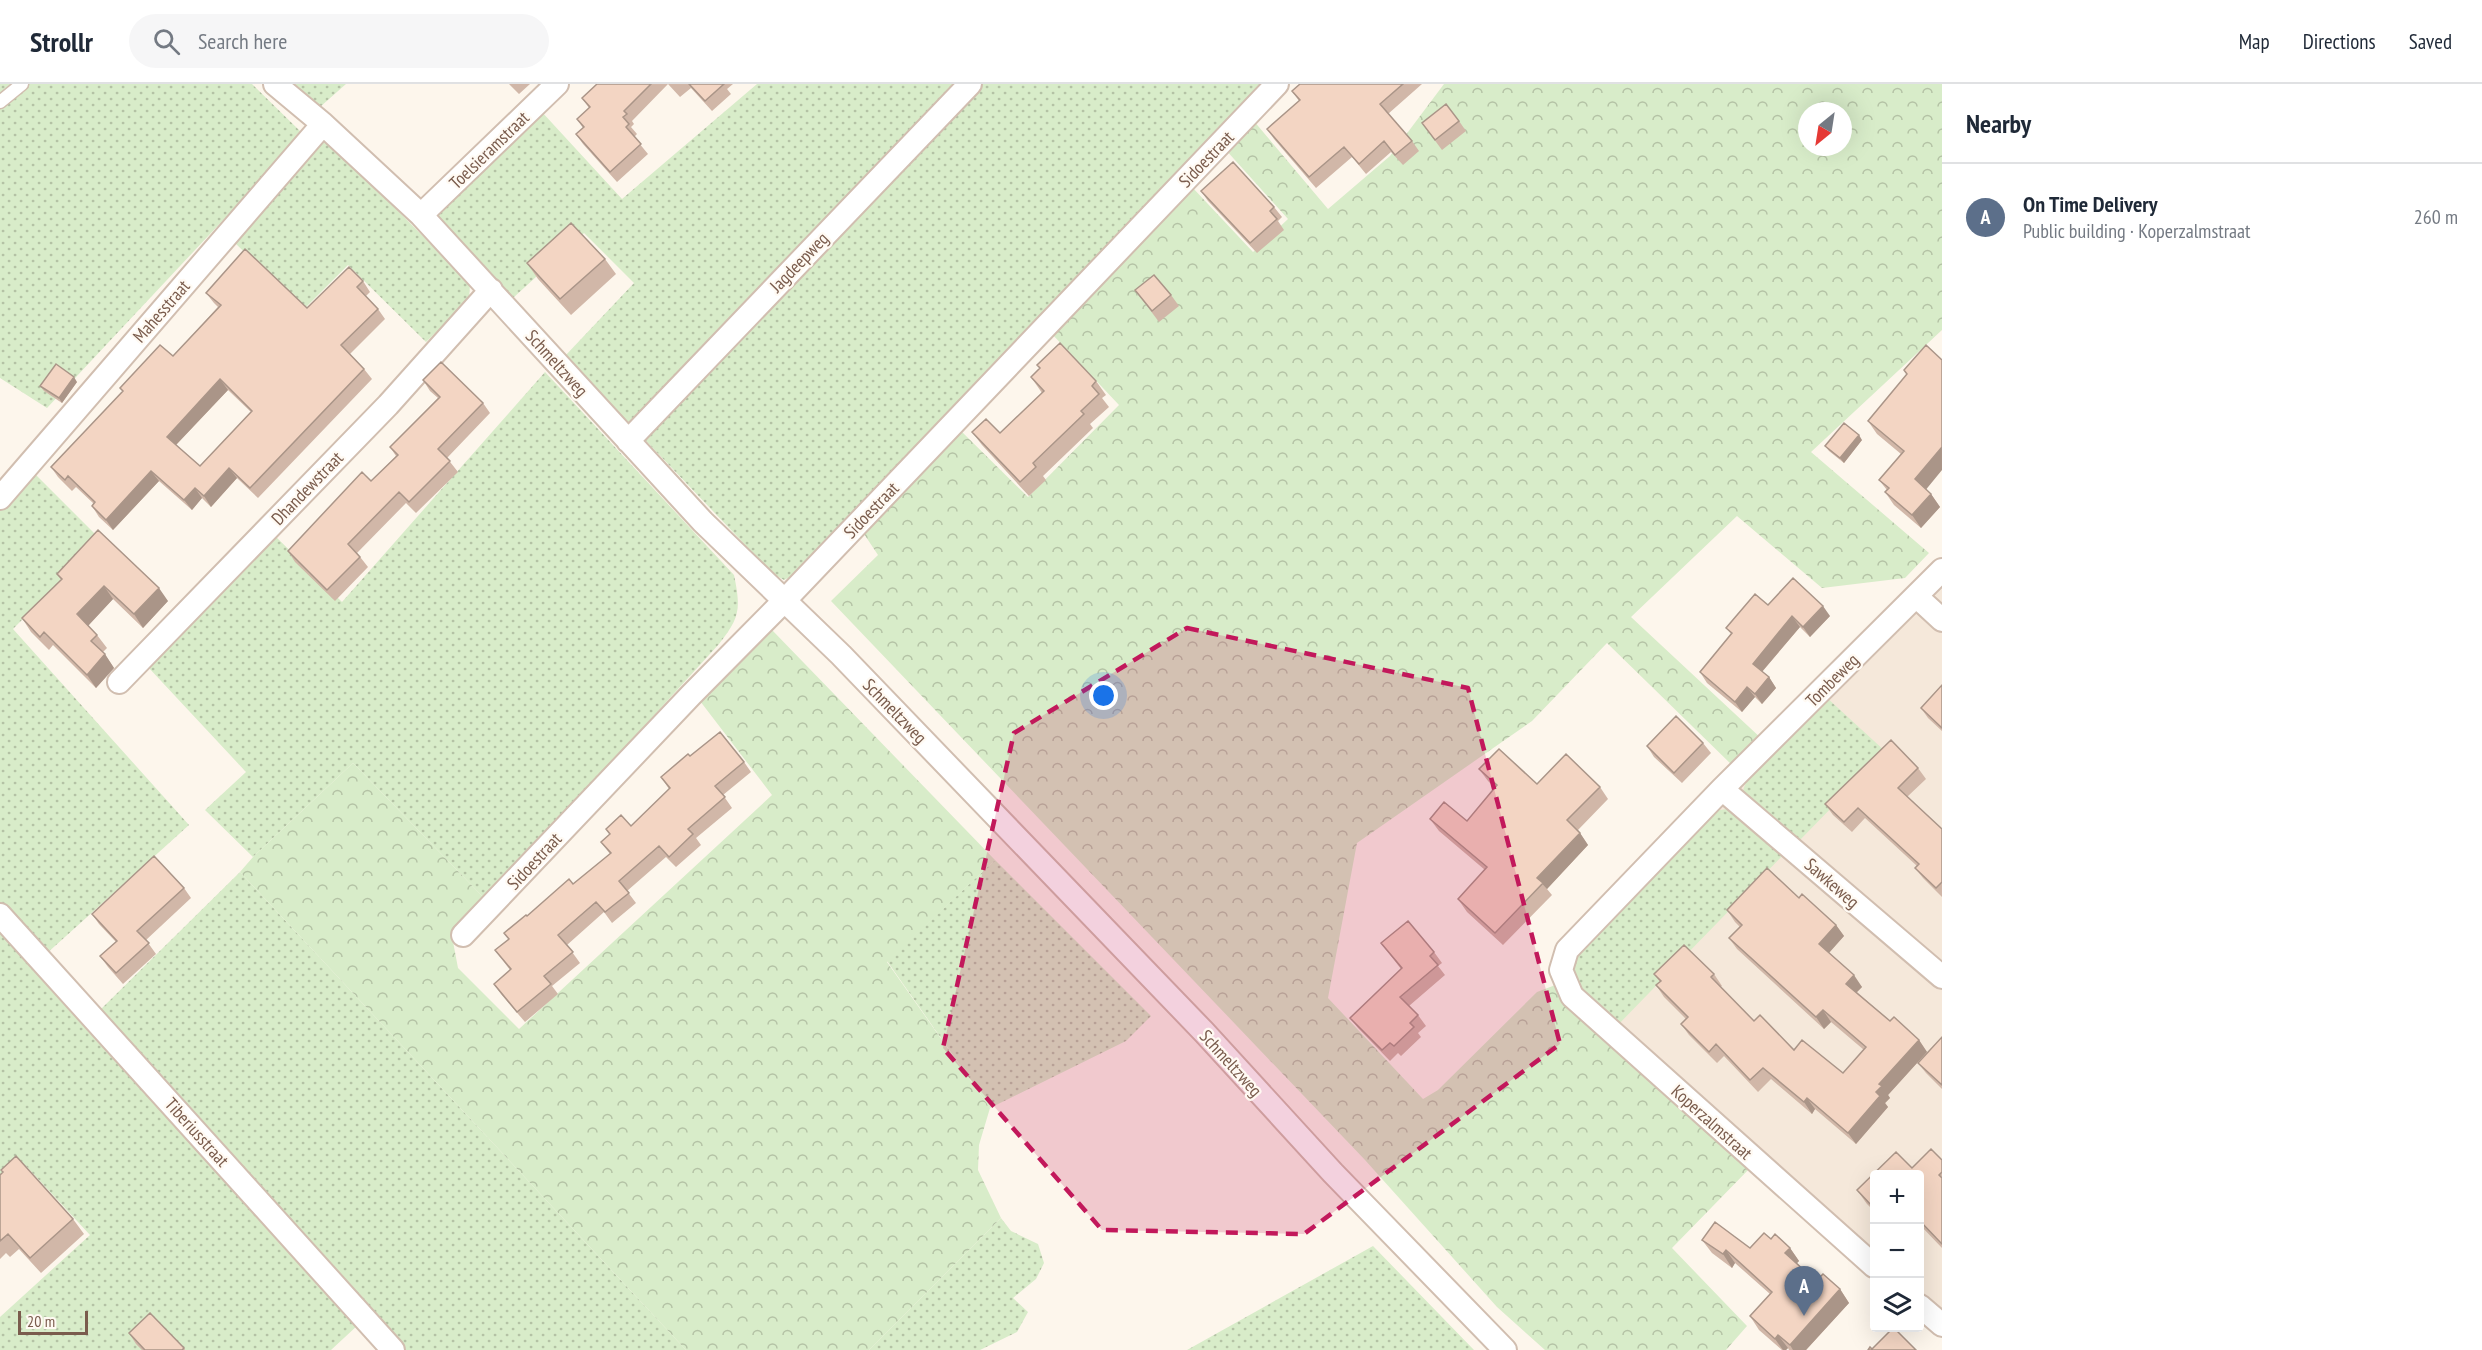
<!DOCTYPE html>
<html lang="en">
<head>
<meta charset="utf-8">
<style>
  :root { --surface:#fff; --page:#f6f6f7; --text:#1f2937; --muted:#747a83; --line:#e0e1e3; --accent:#2563eb }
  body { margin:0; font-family:"PT Sans Narrow",sans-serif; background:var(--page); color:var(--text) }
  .controls { position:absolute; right:18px; bottom:18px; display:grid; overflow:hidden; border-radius:6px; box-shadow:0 6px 24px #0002 }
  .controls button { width:54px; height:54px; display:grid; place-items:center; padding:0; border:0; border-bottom:2px solid var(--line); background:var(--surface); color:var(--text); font:30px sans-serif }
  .compass { position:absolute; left:1798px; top:18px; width:54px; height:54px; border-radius:50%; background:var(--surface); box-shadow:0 6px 24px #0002; rotate:210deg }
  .scale { position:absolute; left:18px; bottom:15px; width:70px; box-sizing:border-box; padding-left:6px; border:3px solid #7a5c4d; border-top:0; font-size:16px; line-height:21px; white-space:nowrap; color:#7a5c4d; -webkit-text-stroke:4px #fffaf3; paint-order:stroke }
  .you { position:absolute; left:1104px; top:612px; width:21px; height:21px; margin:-15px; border:4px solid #fff; border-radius:50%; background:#1a73e8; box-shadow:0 0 0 9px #1a73e833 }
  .badge { display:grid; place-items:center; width:39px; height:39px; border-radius:50%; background:var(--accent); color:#fff; font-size:20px; font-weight:700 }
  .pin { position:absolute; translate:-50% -50px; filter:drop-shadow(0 2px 3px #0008) }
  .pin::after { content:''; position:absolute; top:32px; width:21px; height:18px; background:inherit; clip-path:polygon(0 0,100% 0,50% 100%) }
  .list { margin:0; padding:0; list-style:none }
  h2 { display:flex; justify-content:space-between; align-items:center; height:78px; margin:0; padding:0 24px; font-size:26px }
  h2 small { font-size:20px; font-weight:400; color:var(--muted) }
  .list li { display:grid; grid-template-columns:39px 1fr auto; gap:18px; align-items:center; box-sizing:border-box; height:108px; padding:0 24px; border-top:2px solid var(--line) }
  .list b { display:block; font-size:22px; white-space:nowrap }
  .list p { margin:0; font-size:20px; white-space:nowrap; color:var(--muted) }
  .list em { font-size:20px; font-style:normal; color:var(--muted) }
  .icon { flex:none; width:33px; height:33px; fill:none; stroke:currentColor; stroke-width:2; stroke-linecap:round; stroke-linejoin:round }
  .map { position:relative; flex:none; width:1942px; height:1266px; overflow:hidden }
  header { display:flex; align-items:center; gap:36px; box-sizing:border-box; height:84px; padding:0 30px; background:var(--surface); border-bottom:2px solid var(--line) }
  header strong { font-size:28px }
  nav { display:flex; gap:33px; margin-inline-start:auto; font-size:21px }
  .search { width:420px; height:54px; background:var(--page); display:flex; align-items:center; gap:15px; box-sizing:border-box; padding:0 21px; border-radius:33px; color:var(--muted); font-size:22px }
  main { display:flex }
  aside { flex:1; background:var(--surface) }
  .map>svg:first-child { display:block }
  .residential { fill:#f5e8da }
  .grass { fill:url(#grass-dots) }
  .forest { fill:url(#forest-crowns); fill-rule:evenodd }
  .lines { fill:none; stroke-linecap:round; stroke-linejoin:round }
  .lane-casing { stroke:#d1beb0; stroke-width:15 }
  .street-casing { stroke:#d1beb0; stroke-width:26 }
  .lane { stroke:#fff; stroke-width:12 }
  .street { stroke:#fff; stroke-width:22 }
  .wall { fill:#d1b7a8; fill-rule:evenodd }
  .shaded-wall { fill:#aa9588 }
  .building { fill:#f3d5c3; stroke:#aa9588; stroke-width:1.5; fill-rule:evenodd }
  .marked { fill:#c2185b; fill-opacity:0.2; stroke:#c2185b; stroke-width:4.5; stroke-dasharray:12 8; stroke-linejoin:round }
  .labels { text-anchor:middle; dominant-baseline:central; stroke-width:4.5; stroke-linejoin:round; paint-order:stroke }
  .street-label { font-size:18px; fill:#7a5c4d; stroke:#fffaf3 }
</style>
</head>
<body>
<header>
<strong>Strollr</strong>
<div class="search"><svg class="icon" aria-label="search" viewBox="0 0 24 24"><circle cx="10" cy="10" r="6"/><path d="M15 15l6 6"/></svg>Search here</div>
<nav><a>Map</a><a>Directions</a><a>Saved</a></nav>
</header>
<main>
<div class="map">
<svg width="1942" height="1266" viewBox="0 0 1942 1266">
  <defs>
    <pattern id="grass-dots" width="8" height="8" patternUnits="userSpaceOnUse" patternTransform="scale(1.5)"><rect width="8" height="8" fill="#d8ecc9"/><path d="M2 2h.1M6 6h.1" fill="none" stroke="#b4c2a5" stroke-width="1.8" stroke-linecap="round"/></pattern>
    <pattern id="forest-crowns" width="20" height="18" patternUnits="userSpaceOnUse" patternTransform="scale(1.5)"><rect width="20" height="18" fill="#d8ecc9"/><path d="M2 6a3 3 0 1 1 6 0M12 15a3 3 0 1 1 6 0" fill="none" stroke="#b4c2a5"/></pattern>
  </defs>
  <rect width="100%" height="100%" fill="#fdf6ec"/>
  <path class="residential" d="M1942 486V1241L1920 1222V1090H1874V1182L1573 912 1567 866Z"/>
  <path class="grass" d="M0 0H252L300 47 299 55 47 324 0 294Z
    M295 0H346L320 23Z
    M757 0H1264L794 491 784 496 772 489 565 272 634 199 584 149 513 214 437 134 438 125 541 27 622 115Z
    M320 58 328 60 341 69 470 200 469 216 426 258 348 181 303 226 229 153Z
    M545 288 734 491C741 525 740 533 719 560L486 816 353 679 253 773 205 726 246 688 148 583 269 446 342 518Z
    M19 374 101 456 13 545 189 741 45 871 0 820V397Z
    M1825 612 1886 668 1798 758 1742 709 1749 690Z
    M1727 725 1743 734 1785 769 1615 944 1580 911 1572 883 1577 864 1713 727Z
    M995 776 1151 932 1126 957 990 1024 887 877Z
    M240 788 686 1266H405L99 927Z
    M0 844 358 1241 331 1266H0V1233L90 1151 26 1082 0 1107Z
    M1001 1134 1011 1147 1038 1160 1044 1179 1036 1195 1013 1214 1028 1228 1017 1248 980 1266H869Z
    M1373 1162 1474 1266H1187Z"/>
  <path class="forest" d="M1444 0H1942V246L1811 368 1929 469 1905 494 1822 504 1737 432 1631 533 1763 656 1734 683 1607 559 1532 637 1357 759 1328 914 1423 1015 1438 1006 1537 908 1558 900 1751 1083 1672 1164 1747 1242 1726 1266H1545L1497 1223 1365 1076 831 517 878 471 864 450 960 346 1028 413 1119 321 1051 249 1192 103 1253 168 1288 135 1225 65 1253 36 1328 125 1390 72ZM1807 27H1843V63H1807Z
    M772 546 995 776 887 878 990 1024 979 1061 978 1086 1001 1134 869 1266H686L240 788 253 773 353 679 486 816 451 847 458 884 519 945 772 711 700 617Z"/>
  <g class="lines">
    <defs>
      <path id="lane" d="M0 18 22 0"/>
      <path id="street" d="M275 0 323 40 421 131 703 438 841 571 1204 948 1333 1089 1505 1266
        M421 131 557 0
        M628 357 970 0
        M0 414 323 40
        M1916 512 1942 536
        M119 598 388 321 491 206
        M1722 705 1942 893
        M0 831 393 1266
        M463 851 691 611 783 518 1277 0
        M1874 1182 1572 912 1561 886 1567 866 1722 705 1942 486
        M1920 1222 1942 1241"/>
    </defs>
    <use href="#lane" class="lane-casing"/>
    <use href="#street" class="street-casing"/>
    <use href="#lane" class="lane"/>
    <use href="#street" class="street"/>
  </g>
  <path class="wall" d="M509 0H530L519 10Z
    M597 0H733L727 5 731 10 712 27 691 4 680 13 668 0 632 37 634 40 631 43 637 50 634 53 648 70 617 98 583 60 576 50 583 44 577 35 589 24 582 14Z
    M1300 0H1422L1388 30 1412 57 1419 67 1403 81 1391 68 1366 90 1352 73 1316 104 1274 55 1267 45 1299 17 1292 7Z
    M1459 37 1466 47 1442 66 1422 39Z
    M1201 107 1274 123 1282 133 1278 137 1284 146 1257 169 1208 117Z
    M605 175 616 190 571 231 538 195 527 179Z
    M363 197 370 208 366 212 378 225 385 235 350 270 364 285 372 295 258 414 237 394 211 423 202 414 192 426 159 397 113 446 99 433 92 422 94 420 76 403 72 407 58 393 51 383 123 308 120 304 173 272 218 223 214 219 206 209 307 224ZM228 306 251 328 200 382 176 361Z
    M1135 206 1171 211 1179 222 1159 238Z
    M1926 261V405L1931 410 1940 423 1921 444 1894 421 1885 408 1887 406 1879 396 1901 370 1877 350 1868 337 1907 291 1904 286Z
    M1031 293 1096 297 1106 311 1102 314 1109 323 1090 340 1093 344 1043 392 1046 396 1029 412 982 361 972 348 1000 349 1042 309Z
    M423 296 483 319 490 329 447 374 458 388 416 429 406 419 357 469 368 483 335 517 295 478 288 467 371 397 396 372 390 363 438 314 430 307Z
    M77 298 62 319 44 307 40 302Z
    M1862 356 1844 379 1829 367 1825 362Z
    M57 490 168 517 143 544 113 515 88 542 97 551 107 564 103 568 114 584 96 604 53 561 49 566 31 548 22 534 61 496Z
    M1768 521 1830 532 1810 553 1800 543 1762 588 1769 593 1776 604 1762 620 1755 613 1742 628 1707 599 1700 588 1731 550 1726 544Z
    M1942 601V647L1928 634 1921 624Z
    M1703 659 1711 669 1682 699 1654 673 1647 662Z
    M690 672 744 678 751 688 723 711 732 724 696 754 701 761 676 783 666 773 627 807 636 819 612 839 604 828 567 861 580 879 552 902 558 910 525 938 501 910 494 900 510 886 495 866 509 855 504 849 573 800 610 770 601 758 610 751 606 745 631 742 669 705 661 693Z
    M1918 684 1926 695 1907 713 1942 745V813L1923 794 1915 784 1917 782 1865 734 1852 748 1833 731 1825 720Z
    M1479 685 1537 700 1600 703 1608 715 1578 746 1588 761 1547 805 1552 811 1503 861 1467 828 1458 815 1485 786 1439 747 1430 735 1467 737 1495 704 1488 697Z
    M184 804 191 814 146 856 156 870 123 900 108 883 100 872 116 858 99 840 92 830Z
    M1799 814 1836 841 1844 852 1829 869 1862 903 1857 908 1890 937 1919 956 1927 968 1888 1011 1890 1014 1885 1019 1888 1023 1856 1060 1815 1025 1812 1030 1771 995 1758 1008 1724 972 1717 979 1689 951 1681 940 1686 935 1664 913 1656 901 1660 898 1654 890H1714L1722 902 1720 903 1754 937 1794 966 1843 989 1864 966 1831 938 1824 945 1737 865 1729 854 1740 843 1735 838 1727 826Z
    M1381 859 1434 868 1442 879 1438 882 1445 891 1409 922 1418 931 1426 942 1418 949 1421 953 1401 972 1398 969 1390 977 1358 944 1350 934 1401 885Z
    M1942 953V1005L1926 989 1918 979Z
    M1931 1065 1942 1076V1164L1920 1141V1090H1875V1128L1867 1120 1857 1106 1896 1068 1912 1084Z
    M0 1091 73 1135 84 1150 41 1189 19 1165 10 1173 6 1169 0 1175Z
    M1771 1155 1790 1164 1799 1177 1797 1179 1816 1197 1840 1205 1849 1219 1806 1266H1789L1788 1264 1786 1266H1782L1759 1246 1750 1232 1770 1210 1735 1179 1732 1184 1712 1169 1702 1156 1750 1164Z
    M129 1249 184 1264 185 1266H142L136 1260Z"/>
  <path class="shaded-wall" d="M74 293 77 298 62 319 59 314Z
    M220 295 228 306 174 363 167 353Z
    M1859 351 1862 356 1844 379 1840 374Z
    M1942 363V386L1924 408 1915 395Z
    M229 384 237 394 211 423 204 412Z
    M151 387 159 397 113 446 106 436Z
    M195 404 202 414 192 426 184 416Z
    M1931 410 1940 423 1921 444 1912 431Z
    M104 502 113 515 86 544 77 530Z
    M159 504 168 517 143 544 134 530Z
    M1823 522 1830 532 1810 553 1803 543Z
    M1792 532 1800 543 1760 590 1753 580Z
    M105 570 114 584 96 604 87 591Z
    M1769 593 1776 604 1762 620 1755 610Z
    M1747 603 1755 613 1742 628 1735 618Z
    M1580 749 1588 761 1547 805 1537 794Z
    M1836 841 1844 852 1827 871 1819 860Z
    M1854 891 1862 903 1854 911 1846 900Z
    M1823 926 1831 938 1824 945 1816 933Z
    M1919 956 1927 968 1888 1011 1890 1014 1885 1019 1888 1023 1856 1060 1848 1049 1876 1008 1879 1000Z
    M1807 1014 1815 1025 1812 1030 1804 1018Z
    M1790 1164 1799 1177 1794 1182 1785 1169Z
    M1726 1166 1735 1179 1732 1184 1723 1170Z
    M1840 1205 1849 1219 1806 1266H1793L1790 1261Z
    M1778 1251 1788 1264 1786 1266H1783L1775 1255Z"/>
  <path class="building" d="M597 0H651L624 27 627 30 623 33 629 40 626 43 641 60 610 88 576 50 584 43 577 35 590 23 582 14Z
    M689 0H724L705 17Z
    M1300 0H1403L1380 20 1412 57 1395 71 1384 57 1359 80 1344 63 1309 93 1267 45 1300 16 1292 7Z
    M1446 20 1459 37 1435 56 1422 39Z
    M1233 78 1274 123 1270 127 1277 135 1250 159 1201 107Z
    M571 139 605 175 560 215 527 179Z
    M245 165 307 224 349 183 363 197 357 203 378 225 341 261 364 285 250 404 229 384 204 412 195 404 184 416 151 387 106 436 92 422 95 418 68 392 65 396 51 383 123 307 120 304 160 261 173 272 221 221 206 209ZM220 295 252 327 200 382 167 353Z
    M1154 191 1171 211 1152 227 1135 206Z
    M1060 259 1096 297 1092 302 1099 310 1081 327 1084 330 1033 379 1036 383 1020 398 972 348 986 335 1000 349 1044 307 1031 293 1040 284 1037 281Z
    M1926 261 1942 276V363L1915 395 1931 410 1912 431 1885 408 1889 404 1879 396 1904 367 1868 337 1907 290 1904 286Z
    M441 278 483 319 438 365 450 377 409 418 399 408 348 460 360 473 327 506 288 467 362 388 371 397 398 371 390 363 440 313 423 296Z
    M56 280 74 293 59 314 40 302Z
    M1844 339 1859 351 1840 374 1825 362Z
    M98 446 159 504 134 530 104 502 77 530 97 551 91 557 105 570 87 591 44 548 40 553 22 534 62 495 57 490Z
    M1793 494 1823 522 1803 543 1792 532 1753 580 1769 593 1755 610 1747 603 1735 618 1700 588 1732 549 1726 544 1755 510 1768 521Z
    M1942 601V644L1921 624Z
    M1676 632 1703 659 1674 689 1647 662Z
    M720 648 744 678 715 702 725 713 688 745 693 750 669 773 659 762 619 797 629 809 605 828 596 818 558 851 573 868 544 892 551 900 517 928 494 900 511 885 495 866 509 855 504 849 526 831 527 832 569 795 573 800 611 769 601 758 610 750 606 745 621 731 631 742 670 704 661 693 688 670 690 672Z
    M1891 656 1918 684 1898 704 1942 745V798L1936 804 1915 784 1919 780 1858 724 1844 738 1825 720Z
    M1499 665 1537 700 1566 670 1600 703 1567 736 1580 749 1537 794 1543 799 1495 849 1458 815 1487 783 1430 735 1444 718 1467 737 1497 701 1479 685Z
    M154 772 184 804 137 847 149 859 116 889 100 872 117 857 92 830Z
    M1767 784 1799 814 1802 810 1836 841 1819 860 1854 891 1846 900 1890 937 1894 933 1919 956 1879 1000 1882 1002 1876 1008 1880 1012 1848 1049 1807 1014 1804 1018 1763 984 1750 996 1716 960 1709 968 1681 940 1688 933 1656 901 1661 897 1654 890 1684 861 1714 890 1711 893 1754 937 1760 931 1794 966 1802 956 1843 989 1866 963 1823 926 1816 933 1729 854 1742 841 1727 826Z
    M1408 837 1434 868 1430 872 1438 881 1400 913 1418 931 1410 939 1414 943 1394 962 1390 959 1382 966 1350 934 1402 884 1381 859Z
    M1942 953V1001L1918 979Z
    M1931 1065 1942 1076V1088L1939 1091 1942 1094V1160L1920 1137V1090H1875V1119L1872 1122 1857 1106 1896 1068 1912 1084Z
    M16 1072 73 1135 30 1174 8 1150 0 1157V1091L3 1088 1 1086Z
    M1715 1138 1750 1164 1764 1149 1771 1155 1775 1150 1790 1164 1785 1169 1816 1197 1823 1190 1840 1205 1790 1261 1778 1251 1775 1255 1750 1232 1772 1208 1726 1166 1723 1170 1702 1156Z
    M150 1229 184 1264 182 1266H145L129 1249Z
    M1893 1244H1894L1916 1266H1868L1870 1263 1872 1265Z"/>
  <path class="marked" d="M1187 544 1468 604 1560 960 1304 1150 1102 1146 943 964 1014 649Z"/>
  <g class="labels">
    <g class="street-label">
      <text transform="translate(489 66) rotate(-44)">Toelsieramstraat</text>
      <text transform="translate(1206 75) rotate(-46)">Sidoestraat</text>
      <text transform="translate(799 178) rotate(-46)">Jagdeepweg</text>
      <text transform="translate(161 227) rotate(-49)">Mahesstraat</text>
      <text transform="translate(557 279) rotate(48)">Schmeltzweg</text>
      <text transform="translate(307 404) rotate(-46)">Dhandewstraat</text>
      <text transform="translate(871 426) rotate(-46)">Sidoestraat</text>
      <text transform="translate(1832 596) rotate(-45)">Tombeweg</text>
      <text transform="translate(895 627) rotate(46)">Schmeltzweg</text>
      <text transform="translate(534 777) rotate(-47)">Sidoestraat</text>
      <text transform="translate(1832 799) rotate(41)">Sawkeweg</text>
      <text transform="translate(1231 979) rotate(48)">Schmeltzweg</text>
      <text transform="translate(1712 1038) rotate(42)">Koperzalmstraat</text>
      <text transform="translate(197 1048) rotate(48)">Tiberiusstraat</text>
    </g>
  </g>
</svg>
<div class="controls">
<button>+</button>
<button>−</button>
<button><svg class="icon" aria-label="layers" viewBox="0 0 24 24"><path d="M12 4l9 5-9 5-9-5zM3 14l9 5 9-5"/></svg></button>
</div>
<svg class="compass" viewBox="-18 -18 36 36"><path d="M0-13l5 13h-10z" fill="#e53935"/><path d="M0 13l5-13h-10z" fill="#747a83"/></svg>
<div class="scale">20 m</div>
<div class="you"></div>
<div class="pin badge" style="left:1804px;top:1232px;background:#5c6f8a">A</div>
</div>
<aside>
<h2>Nearby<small></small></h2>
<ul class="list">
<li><span class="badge" style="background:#5c6f8a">A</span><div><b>On Time Delivery</b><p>Public building · Koperzalmstraat</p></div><em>260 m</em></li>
</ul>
</aside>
</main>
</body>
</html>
